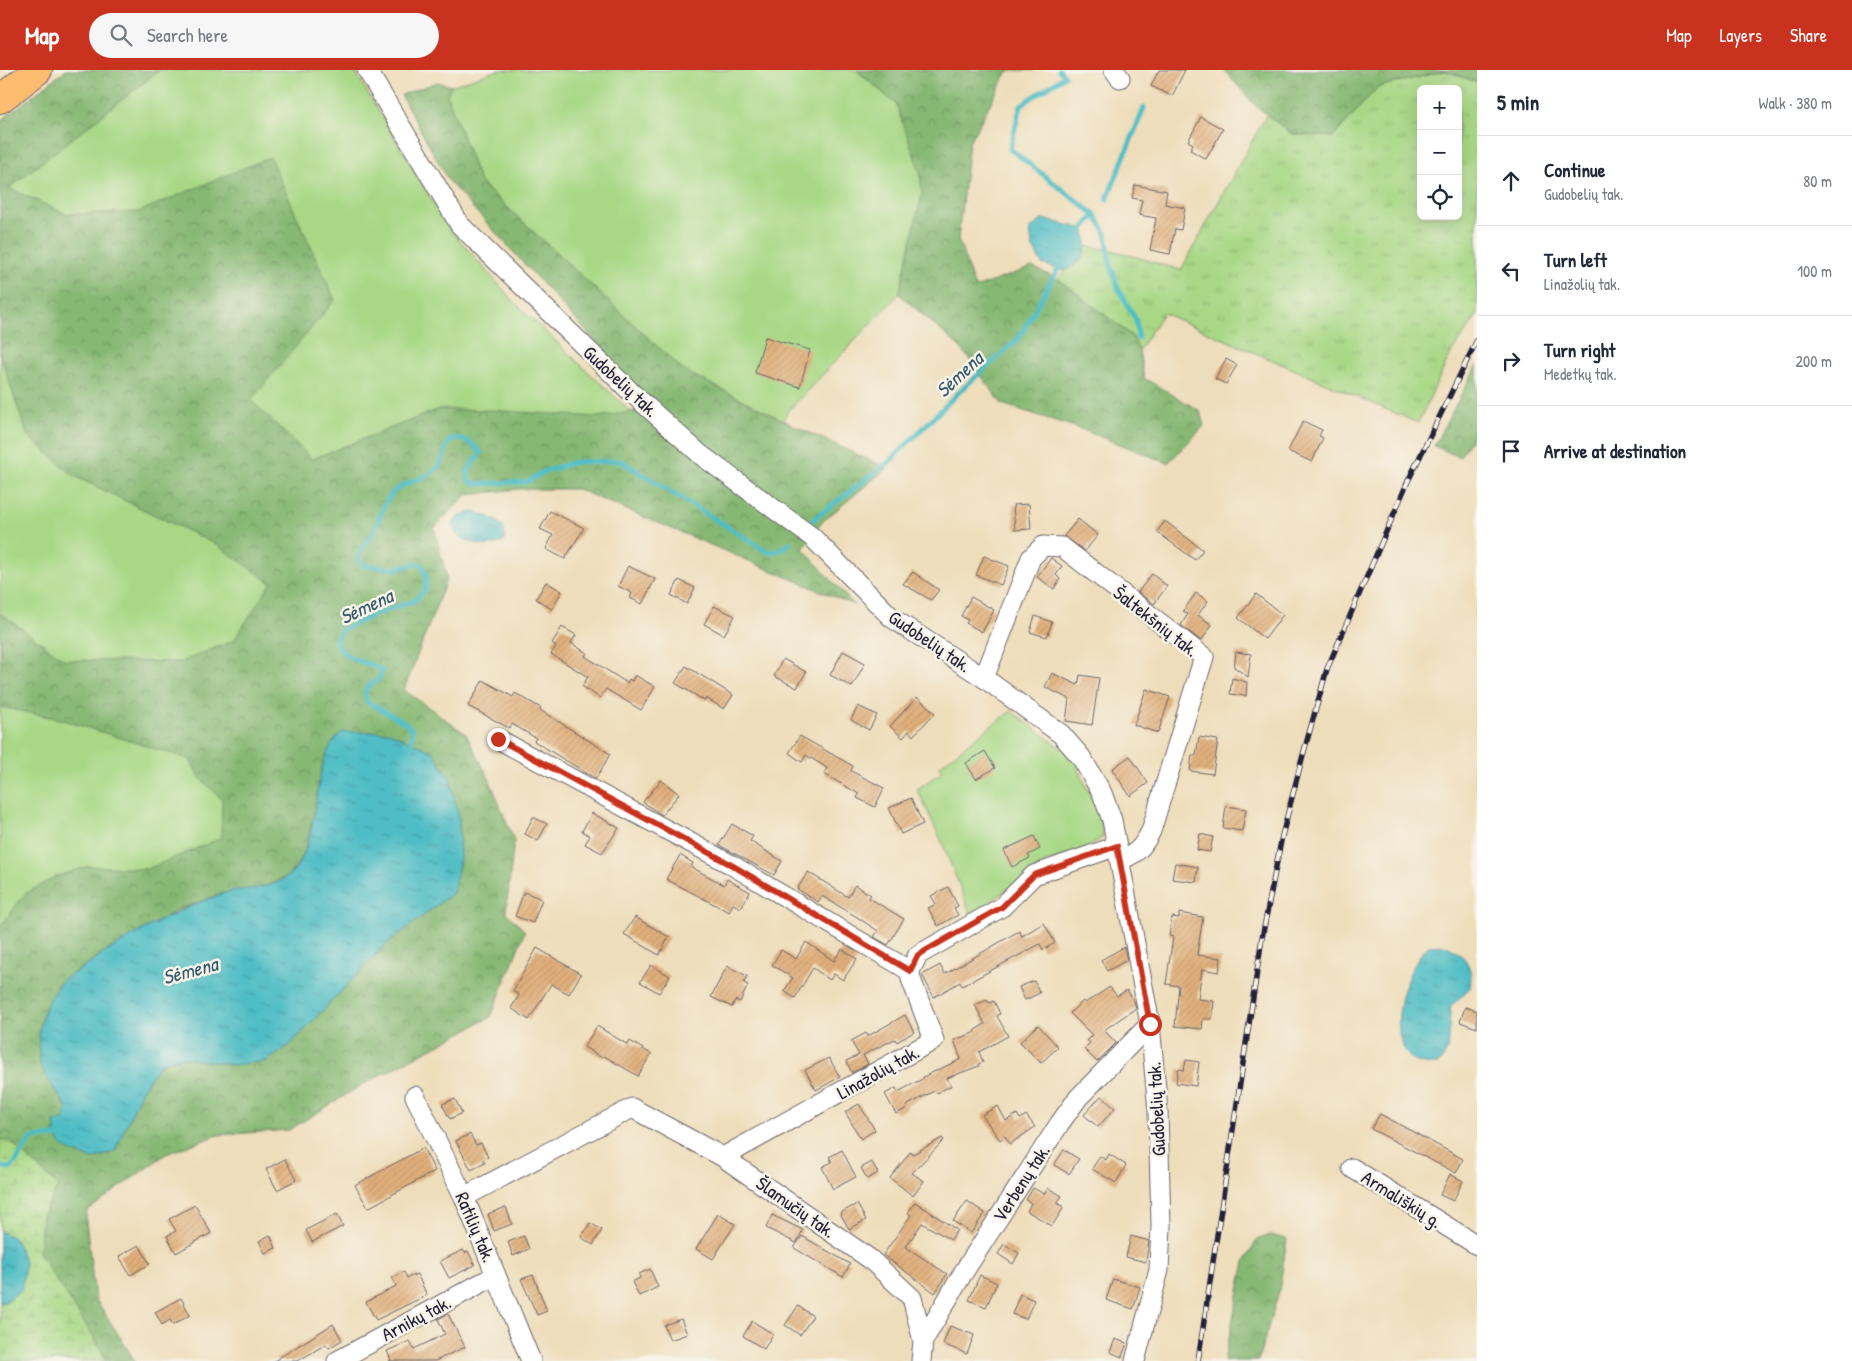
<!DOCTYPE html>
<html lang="en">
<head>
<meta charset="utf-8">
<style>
  :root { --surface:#fff; --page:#f6f6f7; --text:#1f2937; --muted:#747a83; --line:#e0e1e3; --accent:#c8321e }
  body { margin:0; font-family:"Patrick Hand",sans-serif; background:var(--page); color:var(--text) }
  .controls { position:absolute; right:15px; top:15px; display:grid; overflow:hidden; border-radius:8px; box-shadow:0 5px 20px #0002 }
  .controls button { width:45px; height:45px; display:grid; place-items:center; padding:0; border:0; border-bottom:1px solid var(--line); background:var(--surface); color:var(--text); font:25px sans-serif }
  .stop { position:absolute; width:15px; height:15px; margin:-11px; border:4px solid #c8321e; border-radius:50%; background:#fff }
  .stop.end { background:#c8321e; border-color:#fff; box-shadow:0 1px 5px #0008 }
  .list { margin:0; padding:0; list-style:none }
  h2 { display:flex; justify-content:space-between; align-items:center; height:65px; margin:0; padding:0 20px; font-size:21px }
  h2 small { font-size:16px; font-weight:400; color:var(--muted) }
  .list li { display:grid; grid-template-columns:32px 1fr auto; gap:15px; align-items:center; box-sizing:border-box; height:90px; padding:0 20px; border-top:1px solid var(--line) }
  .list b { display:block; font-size:19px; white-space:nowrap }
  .list p { margin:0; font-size:16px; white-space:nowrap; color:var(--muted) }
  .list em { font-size:16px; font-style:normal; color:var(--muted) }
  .icon { flex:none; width:28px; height:28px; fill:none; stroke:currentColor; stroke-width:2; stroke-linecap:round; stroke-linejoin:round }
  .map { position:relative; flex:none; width:1477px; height:1291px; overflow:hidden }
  header { display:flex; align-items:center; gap:30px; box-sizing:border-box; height:70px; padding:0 25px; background:var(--accent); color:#fff }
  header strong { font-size:24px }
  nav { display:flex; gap:28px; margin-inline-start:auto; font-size:18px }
  .search { width:350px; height:45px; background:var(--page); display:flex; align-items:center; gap:12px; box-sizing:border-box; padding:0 18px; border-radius:28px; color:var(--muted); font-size:19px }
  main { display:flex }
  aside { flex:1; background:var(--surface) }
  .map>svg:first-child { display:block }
  .grass { fill:url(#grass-tufts); stroke:#657d60; fill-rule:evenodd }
  .forest { fill:url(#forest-crowns); stroke:#546d57; fill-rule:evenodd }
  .wetland { fill:url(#wetland-marsh); stroke:#657d60 }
  .garden { fill:#a8d886; stroke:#657d60 }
  .water { fill:url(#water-ripples); stroke:#387080 }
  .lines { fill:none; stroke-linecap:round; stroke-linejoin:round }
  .stream { stroke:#4fbdc5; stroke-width:5 }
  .building { fill:url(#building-hatch) }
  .street-casing { stroke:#696367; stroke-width:21 }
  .primary-casing { stroke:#696367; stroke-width:30 }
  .street { stroke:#fff; stroke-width:19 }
  .primary { stroke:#fdbc70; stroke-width:28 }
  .rail-casing { stroke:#22223b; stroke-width:5.5 }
  .rail { stroke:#f7f3e8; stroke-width:4; stroke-dasharray:11; stroke-linecap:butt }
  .route { stroke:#c8321e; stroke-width:6 }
  .labels { text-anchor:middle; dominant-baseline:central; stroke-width:5; stroke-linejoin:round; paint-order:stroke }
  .street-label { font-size:19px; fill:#22223b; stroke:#f7f3e8 }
  .water-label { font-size:20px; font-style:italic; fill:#32586b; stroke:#f7f3e8 }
</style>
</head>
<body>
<header>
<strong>Map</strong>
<div class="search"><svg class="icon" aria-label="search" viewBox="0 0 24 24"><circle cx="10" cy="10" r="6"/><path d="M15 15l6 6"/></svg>Search here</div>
<nav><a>Map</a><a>Layers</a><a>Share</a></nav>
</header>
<main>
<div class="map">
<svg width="1477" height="1291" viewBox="0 0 1477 1291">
  <defs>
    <pattern id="grass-tufts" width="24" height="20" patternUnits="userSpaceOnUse" patternTransform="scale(1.25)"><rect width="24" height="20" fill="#a8d886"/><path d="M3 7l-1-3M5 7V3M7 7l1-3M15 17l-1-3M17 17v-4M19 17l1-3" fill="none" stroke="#90b975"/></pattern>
    <pattern id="forest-crowns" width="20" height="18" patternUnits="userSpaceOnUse" patternTransform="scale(1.25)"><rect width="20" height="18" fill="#86b873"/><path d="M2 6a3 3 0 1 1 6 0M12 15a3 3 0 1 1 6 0" fill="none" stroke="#6d9560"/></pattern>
    <pattern id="wetland-marsh" width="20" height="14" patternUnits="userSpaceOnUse" patternTransform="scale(1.25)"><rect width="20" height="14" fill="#a8d886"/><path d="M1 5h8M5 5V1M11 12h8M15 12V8" fill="none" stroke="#90b975"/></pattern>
    <pattern id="water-ripples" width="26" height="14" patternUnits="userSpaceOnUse" patternTransform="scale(1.25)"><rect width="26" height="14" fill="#4fbdc5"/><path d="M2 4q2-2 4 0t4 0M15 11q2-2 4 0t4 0" fill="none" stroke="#4199a1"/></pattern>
    <pattern id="building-hatch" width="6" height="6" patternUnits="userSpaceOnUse" patternTransform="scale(1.25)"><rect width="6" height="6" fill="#e1b07c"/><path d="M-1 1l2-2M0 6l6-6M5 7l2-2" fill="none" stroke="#c1976c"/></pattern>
  </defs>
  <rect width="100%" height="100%" fill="#f7f3e8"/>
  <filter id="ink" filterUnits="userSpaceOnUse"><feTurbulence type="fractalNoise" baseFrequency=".02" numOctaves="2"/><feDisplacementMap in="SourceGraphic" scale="10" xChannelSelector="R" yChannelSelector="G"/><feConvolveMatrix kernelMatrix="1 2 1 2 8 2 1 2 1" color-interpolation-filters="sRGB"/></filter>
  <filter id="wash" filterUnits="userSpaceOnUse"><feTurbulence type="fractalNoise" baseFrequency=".0096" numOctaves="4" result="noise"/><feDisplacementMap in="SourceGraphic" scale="20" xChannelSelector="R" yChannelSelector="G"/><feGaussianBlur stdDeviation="1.12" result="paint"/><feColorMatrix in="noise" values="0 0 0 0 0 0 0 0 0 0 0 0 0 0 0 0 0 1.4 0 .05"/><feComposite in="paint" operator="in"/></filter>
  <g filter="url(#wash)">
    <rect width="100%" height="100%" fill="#eeddba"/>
    <path class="grass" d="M1445 1 1477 12V245L1450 285 1418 353 1163 243 1139 280 1132 266 1058 209 1065 201 1080 191 1087 176 1112 180 1181 200 1267 44 1292 64 1333 67 1377 17ZM1421 19H1458V146H1421Z"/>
    <path class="forest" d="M66 0H160L9 118 66 144 138 142 270 86 335 230 252 330 312 389 439 339 631 342 652 333 450 113 401 25 438 12 451 16 447 25 480 112 683 300 801 359 887 398 822 452 803 479 854 535 577 419H518L467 425 434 458 447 508 404 620 466 664 488 706 514 770 506 842 525 861 491 947 362 1015 289 1060 218 1065 166 1084 87 1141 86 1151 95 1228 135 1291H106L102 1280 39 1184 42 1146 58 1116 10 1071 0 1070V857L25 824 57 806 89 796 147 799 222 729 201 709 189 689 59 649 0 637V543L65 590 217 475 74 406 27 365 0 285V51ZM312 751 453 823 386 874 290 975 233 995 180 987 160 994 142 1020 115 1081 64 1050 67 1038 40 994 57 915 101 884 178 840 224 823 264 818 289 805 304 785Z
      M857 0H1034L1008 1 969 73 958 169 975 218 1032 197 1058 209 1132 266 1139 280 1144 308 1200 341 1204 356 1168 393 1078 358 1002 334 961 278 899 224 922 124 896 34Z
      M1224 0H1477V12L1445 1 1378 17 1333 67 1292 64 1255 35Z
      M1477 295V359L1460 387 1434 376Z
      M1270 1165 1287 1169 1279 1222 1258 1291H1224L1245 1192 1257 1170Z"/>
    <path class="wetland" d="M0 1070 10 1071 58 1116 42 1146 39 1184 102 1280 106 1291H0V1233L5 1232 15 1169 0 1161Z"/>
    <path class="garden" d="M160 0H354L447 156 515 233 631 342 596 347 492 340 439 339 312 389 251 330 335 230 270 87 138 142 66 144 9 118Z
      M498 0H856L896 34 920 102 922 124 899 224 788 341 783 350 683 300 480 112 447 25 451 16Z
      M0 285 27 365 74 406 217 475 271 513 234 570 181 592 65 590 0 543Z
      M0 637 59 649 189 689 201 709 222 729 221 768 147 799 89 796 57 806 25 824 0 857Z
      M1011 641 1073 687 1100 746 1103 767 1087 778 1045 793 971 845 942 772 917 719 942 702 939 696Z"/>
    <path class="water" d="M1043 149 1085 159C1088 182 1085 188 1065 201L1042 194 1032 176 1030 159Z
      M475 442C490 447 509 452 504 471 491 480 468 473 456 464 447 450 463 442 475 442Z
      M342 662H389L433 682 450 708 459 750 460 788 453 823 386 874 290 975 267 991 233 995 180 987 160 994 142 1020 115 1081 93 1089C69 1080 56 1081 54 1052L64 1050 67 1038C61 1027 41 1003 40 992 36 966 41 938 57 917 62 909 73 904 81 899 124 868 171 842 221 824 244 816 269 822 289 805 325 775 306 691 342 662Z
      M1444 875C1464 883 1474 895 1470 918L1451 936C1447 955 1455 978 1438 994 1374 1003 1401 895 1429 876Z
      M0 1161 15 1169 25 1192 22 1219 5 1232 0 1233Z"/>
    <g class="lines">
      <path class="stream" d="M1059 0 1065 6 1021 35 1010 79 1095 145 1106 163 1110 193 1118 218 1136 250 1138 268
        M1107 129 1144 38
        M1079 163 1095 145
        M807 454 889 392 959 322 1018 269 1061 194
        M411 677 412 660 406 653 367 632 365 624 366 618 379 609 382 600C366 590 343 592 336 571L341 560 381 542 414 531 425 520 426 505 422 495 414 494 396 499 363 495 358 489C359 477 368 473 373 463 381 448 383 429 397 419 410 410 428 409 438 397 445 389 444 377 451 369 465 368 472 372 481 383 474 392 465 399 469 411L475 414 527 412 543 402 575 392 621 391 768 482 781 480 790 473
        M0 1097 11 1098C20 1088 24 1077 32 1068L60 1066"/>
    </g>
    <g id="blocks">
      <path class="building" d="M1159 0H1185L1172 26 1151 16Z
        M1201 47 1223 59 1206 89 1190 80 1193 74 1188 71Z
        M1135 115 1167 121 1165 134 1185 138 1181 160 1175 159 1170 184 1150 180 1156 148 1139 145 1142 130 1132 128Z
        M765 267 810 280 800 317 755 303Z
        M1226 289 1237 295 1226 314 1215 309Z
        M1303 351 1322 360 1319 366 1323 368 1312 392 1288 381Z
        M1029 434 1031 459 1015 460 1013 435Z
        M550 441 584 458 565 489 546 479 553 465 540 459Z
        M1078 449 1098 465 1085 481 1064 466Z
        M1165 451 1203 480 1195 490 1157 462Z
        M984 486 1009 496 1001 515 976 505Z
        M1051 488 1062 496 1056 505 1060 509 1054 519 1037 507Z
        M628 496 655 509 642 534 630 528 632 523 618 516Z
        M913 502 939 520 931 530 903 514Z
        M1152 504 1167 516 1154 534 1138 522Z
        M679 510 695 518 687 534 671 525Z
        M546 512 562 521 552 539 536 529Z
        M1196 523 1208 531 1198 545 1212 555 1201 571 1181 555 1188 544 1183 541Z
        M1256 524 1283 545 1265 569 1238 548Z
        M971 527 994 540 982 562 966 553 968 550 961 546Z
        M714 536 735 546 724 565 704 554Z
        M1035 546 1052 552 1047 567 1030 562Z
        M562 557 576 565 571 573 587 583 585 586 627 613 629 609 632 611 635 605 655 617 641 640 606 619 600 628 582 616 588 607 551 584 556 576 552 573Z
        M843 581 865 593 852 617 830 605Z
        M1236 582 1251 584 1248 607 1234 597Z
        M783 589 806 602 797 618 774 606Z
        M686 596 733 625 724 639 706 628 705 631 675 613Z
        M1052 603 1078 615 1080 605 1099 608 1092 655 1066 651 1069 629 1045 617Z
        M1232 608 1247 612 1246 626 1230 624Z
        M483 610 513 627 515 623 541 638 540 640 610 684 596 709 534 671 536 668 512 654 509 658 468 636Z
        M1146 619 1170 627 1158 663 1134 655Z
        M917 627 935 643 913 666 909 661 903 668 890 656Z
        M858 636 877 645 869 660 851 650Z
        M800 666 853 696 851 701 884 718 875 737 857 728 859 724 824 704 827 698 806 685 802 692 789 683Z
        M1199 667 1218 670 1213 704 1190 701 1192 685H1196Z
        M985 681 995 698 976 709 966 693Z
        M1130 686 1148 713 1130 726 1112 699Z
        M661 710 679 724 662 745 643 732Z
        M911 728 923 754 901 764 889 738Z
        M1226 736 1246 739 1242 761 1223 758Z
        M592 743 619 758 602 783 585 774 590 766 582 761Z
        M533 747 547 754 538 771 525 764Z
        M732 754 753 766 750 771 782 791 774 805 719 775Z
        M1200 764 1213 767 1210 782 1197 780Z
        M1034 766 1040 779 1028 785 1030 788 1012 797 1004 780Z
        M680 785 693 793 691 797 724 815 727 809 750 822 741 838 733 834 729 842 666 809Z
        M1175 793 1198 797 1196 812 1172 809Z
        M808 802 848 827 855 815 871 825 869 828 904 849 888 875 874 867 878 861 857 847 822 826 818 832 797 819Z
        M948 817 958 836 954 838 958 845 938 856 928 838 936 834 931 826Z
        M524 822 542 829 533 853 515 846Z
        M1179 843 1203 847 1197 885 1221 888 1219 902 1202 899 1198 929 1214 931 1212 949H1203L1202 959 1175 956 1179 916 1166 914 1173 867 1169 866 1172 847 1179 848Z
        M635 847 669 867 659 885 624 864Z
        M1044 853 1055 873 1043 880 1040 874 962 916 960 912 934 927 922 905 940 895 945 904 1019 861 1022 866Z
        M806 872 834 891 842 879 857 889 843 910 834 904 830 910 813 898 795 928 784 921 793 908 772 895 781 880 796 889Z
        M1124 877 1127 890 1107 901 1101 890Z
        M537 878 581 904 569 924 551 914 529 950 511 938 519 925 513 921Z
        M651 895 670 906 659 923 640 912Z
        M727 896 747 906 744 913 748 915 740 932 735 930 732 937 711 927Z
        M1034 911 1040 923 1025 930 1019 917Z
        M1110 917 1117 926 1127 920 1134 931 1136 938 1104 960 1116 973 1097 992 1084 979 1090 973 1087 970 1092 965 1070 943 1083 931 1085 933Z
        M987 930 989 933 994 931 1000 944 997 946 1008 966 979 982 983 992 978 994 979 996 947 1008 951 1016 936 1023 934 1021 906 1036 907 1038 896 1044 885 1024 896 1018 898 1022 924 1008 923 1007 961 989 954 970 976 962 975 960 985 954 975 935Z
        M1465 937 1477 941V958L1460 952Z
        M905 945 914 962 897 972 895 969 863 985 868 994 852 1003 846 991 859 985 851 971 866 963 868 966Z
        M1038 955 1058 977 1041 993 1020 972Z
        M597 956 628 975 630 971 651 984 638 1006 604 986 602 988 584 977Z
        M829 988 840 1007 816 1020 805 1000Z
        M1186 990 1199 992 1196 1016 1176 1013 1178 999 1184 1000Z
        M1101 1026 1115 1038 1098 1057 1084 1045Z
        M455 1029 462 1043 450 1049 442 1034Z
        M859 1034 875 1060 861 1069 845 1042Z
        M998 1036 1006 1051 1017 1044 1020 1049 1026 1045 1035 1057 1010 1074 1005 1066 1000 1070 982 1045Z
        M1380 1044 1463 1089 1456 1103 1371 1059Z
        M470 1064 476 1075 481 1073 488 1087 483 1090 485 1093 471 1100 456 1071Z
        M942 1068 944 1070 912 1103 924 1111 913 1126 890 1108 911 1081 913 1084Z
        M423 1078 435 1101 368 1138 355 1115Z
        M842 1080 856 1107 833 1119 822 1097 832 1092 829 1087Z
        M1064 1080 1079 1089 1069 1104 1054 1095Z
        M1109 1084 1126 1095 1116 1113 1092 1099 1100 1086 1106 1090Z
        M285 1089 296 1110 277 1120 266 1099Z
        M872 1092 878 1103 867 1109 861 1098Z
        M1450 1104 1463 1111 1453 1131 1440 1125Z
        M1033 1118 1044 1124 1048 1118 1062 1126 1057 1133 1064 1137 1052 1156 1027 1141 1031 1133 1026 1130Z
        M967 1131 985 1143 971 1163 953 1151Z
        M915 1132 957 1160 951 1170 922 1153 906 1177 947 1204 935 1223 883 1185 911 1145 908 1143Z
        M857 1134 866 1150 849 1159 840 1143Z
        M195 1135 211 1163 176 1183 167 1166 176 1161 169 1149Z
        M506 1137 512 1154 494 1161 488 1144Z
        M337 1144 343 1156 312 1172 306 1160Z
        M718 1144 735 1154 713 1189 696 1179Z
        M772 1145 803 1160 796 1173 766 1158Z
        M590 1153 602 1160 593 1175 581 1167Z
        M270 1165 276 1178 265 1183 259 1171Z
        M524 1166 529 1179 513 1186 508 1172Z
        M802 1166 850 1194 843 1207 794 1178Z
        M1131 1166 1149 1171 1146 1192 1126 1187Z
        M1004 1174 1019 1183 1013 1194 998 1184Z
        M139 1175 150 1194 130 1205 119 1186Z
        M463 1180 465 1183 468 1181 475 1195 449 1208 440 1191Z
        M650 1199 658 1217 639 1226 632 1212 640 1208 639 1204Z
        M404 1202 407 1208 417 1204 427 1225 376 1250 366 1232 396 1216 392 1208Z
        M533 1205 547 1241 537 1245 521 1209Z
        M980 1205 997 1213 986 1237 969 1230Z
        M1113 1209 1140 1217 1133 1239 1106 1230Z
        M1020 1224 1034 1230 1026 1249 1012 1244Z
        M181 1228 190 1245 173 1255 170 1250 162 1255 155 1242Z
        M798 1236 813 1246 800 1265 785 1255Z
        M448 1244 465 1277 435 1291H389L391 1290 387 1281 410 1271 414 1279 445 1264 438 1249Z
        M681 1249 687 1264 670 1270 664 1255Z
        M752 1251 773 1264 764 1279 743 1266Z
        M333 1254 342 1270 329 1278 326 1274 298 1291H274Z
        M950 1256 974 1265 967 1284 943 1274Z
        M1115 1269 1127 1273 1122 1287 1110 1282Z"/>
    </g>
  </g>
  <g filter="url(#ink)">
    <use href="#blocks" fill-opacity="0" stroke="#696367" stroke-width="1"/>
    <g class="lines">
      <defs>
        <path id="street" d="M367 0 460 155 633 324 701 385 812 467 892 548 984 608 1061 664 1081 687 1102 723 1112 750 1150 954 1158 1041 1161 1156 1159 1200 1135 1291
          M1114 0 1120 8
          M984 608 1031 488 1043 476 1062 477 1204 587 1151 761C1143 777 1137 784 1120 790
          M498 669 730 794 910 901
          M415 1026 464 1127 531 1291
          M723 1087 934 970 911 909 910 901 918 885 1002 837 1034 805 1117 776
          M1352 1098 1477 1175
          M464 1127 632 1038 723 1087 870 1189 912 1228 923 1271
          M337 1291 496 1205
          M921 1291 923 1271 963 1203 1060 1053 1078 1028 1150 954"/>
        <path id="primary" d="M0 29 38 0"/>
      </defs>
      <use href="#street" class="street-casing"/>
      <use href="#primary" class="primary-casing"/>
      <use href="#street" class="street"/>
      <use href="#primary" class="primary"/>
      <defs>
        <path id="rail" d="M1198 1291 1262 868 1282 766 1303 685 1327 599 1408 411 1477 270"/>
      </defs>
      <use href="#rail" class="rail-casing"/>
      <use href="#rail" class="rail"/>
    </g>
  </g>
  <g class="lines" filter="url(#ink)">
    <path class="route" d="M498 669 730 794 910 901 918 885 1002 837 1034 805 1117 776 1150 954"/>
  </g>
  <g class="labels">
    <g class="street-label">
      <text transform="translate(621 311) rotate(43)">Gudobelių tak.</text>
      <text transform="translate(1156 551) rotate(38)">Šaltekšnių tak.</text>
      <text transform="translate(930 571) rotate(34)">Gudobelių tak.</text>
      <text transform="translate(878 1002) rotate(-29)">Linažolių tak.</text>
      <text transform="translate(1156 1039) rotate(-93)">Gudobelių tak.</text>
      <text transform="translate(1021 1113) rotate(-57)">Verbenų tak.</text>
      <text transform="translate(1402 1129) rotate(32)">Armališkių g.</text>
      <text transform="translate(796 1137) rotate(35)">Šlamučių tak.</text>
      <text transform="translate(476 1157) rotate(67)">Ratilių tak.</text>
      <text transform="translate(416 1248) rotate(-28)">Arnikų tak.</text>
    </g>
    <g class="water-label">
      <text transform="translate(959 304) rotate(-43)">Sėmena</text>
      <text transform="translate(366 536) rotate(-25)">Sėmena</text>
      <text transform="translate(190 900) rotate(-15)">Sėmena</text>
    </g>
  </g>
</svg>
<div class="controls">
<button>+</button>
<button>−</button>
<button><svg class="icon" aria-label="locate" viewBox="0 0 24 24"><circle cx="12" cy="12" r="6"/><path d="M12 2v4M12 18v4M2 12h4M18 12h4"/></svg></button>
</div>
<div class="stop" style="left:1150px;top:954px"></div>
<div class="stop end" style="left:498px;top:669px"></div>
</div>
<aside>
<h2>5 min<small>Walk · 380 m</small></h2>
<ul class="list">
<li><svg class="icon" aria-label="ahead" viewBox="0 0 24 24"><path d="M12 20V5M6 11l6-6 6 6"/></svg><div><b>Continue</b><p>Gudobelių tak.</p></div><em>80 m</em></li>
<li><svg class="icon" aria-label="left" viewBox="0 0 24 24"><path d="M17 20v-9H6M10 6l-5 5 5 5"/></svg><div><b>Turn left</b><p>Linažolių tak.</p></div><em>100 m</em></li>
<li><svg class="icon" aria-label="right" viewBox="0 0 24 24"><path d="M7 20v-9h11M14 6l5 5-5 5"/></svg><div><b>Turn right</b><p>Medetkų tak.</p></div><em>200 m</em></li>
<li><svg class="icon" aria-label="arrive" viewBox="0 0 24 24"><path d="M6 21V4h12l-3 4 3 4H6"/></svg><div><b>Arrive at destination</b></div></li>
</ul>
</aside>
</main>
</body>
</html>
